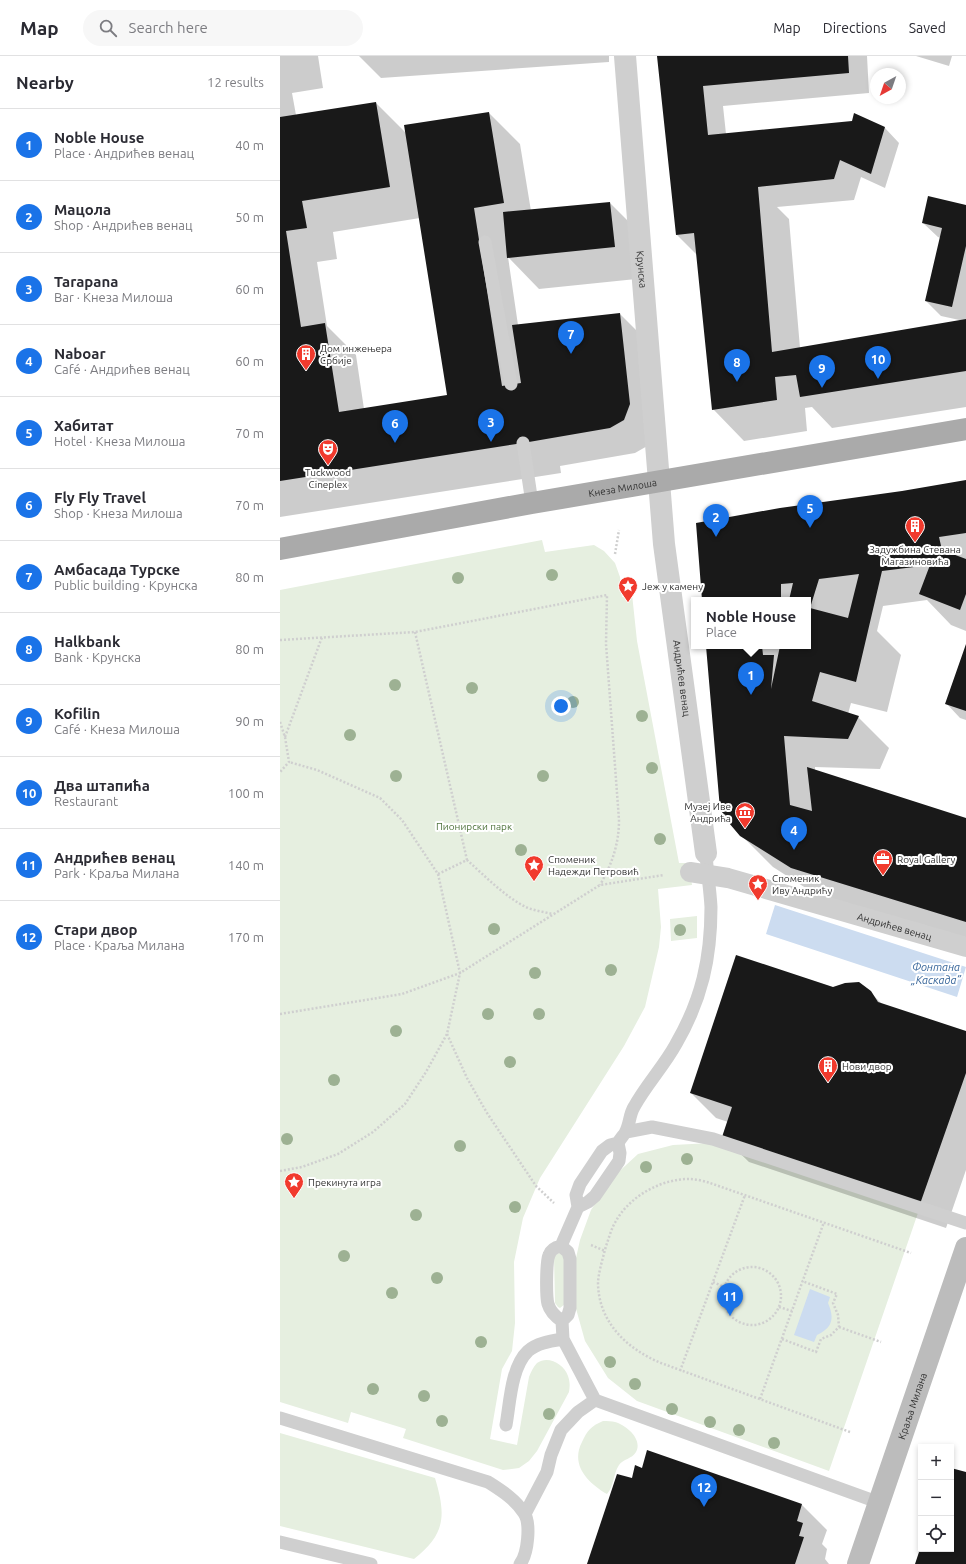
<!DOCTYPE html>
<html lang="en">
<head>
<meta charset="utf-8">
<style>
  :root { --surface:#fff; --page:#f7f7f7; --text:#2b2b33; --muted:#7c7c81; --line:#e1e1e2; --accent:#1a73e8 }
  body { margin:0; font-family:Ubuntu,sans-serif; background:var(--page); color:var(--text) }
  .controls { position:absolute; right:12px; bottom:12px; display:grid; overflow:hidden; border-radius:0px; box-shadow:0 2px 6px #0003 }
  .controls button { width:36px; height:36px; display:grid; place-items:center; padding:0; border:0; border-bottom:1px solid var(--line); background:var(--surface); color:var(--text); font:20px sans-serif }
  .compass { position:absolute; left:590px; top:12px; width:36px; height:36px; border-radius:50%; background:var(--surface); box-shadow:0 2px 6px #0003; rotate:220deg }
  .you { position:absolute; left:281px; top:650px; width:14px; height:14px; margin:-10px; border:3px solid #fff; border-radius:50%; background:#1a73e8; box-shadow:0 0 0 6px #1a73e833 }
  .badge { display:grid; place-items:center; width:26px; height:26px; border-radius:50%; background:var(--accent); color:#fff; font-size:13px; font-weight:700 }
  .pin { position:absolute; translate:-50% -33px; filter:drop-shadow(0 1px 2px #0008) }
  .pin::after { content:''; position:absolute; top:21px; width:14px; height:12px; background:inherit; clip-path:polygon(0 0,100% 0,50% 100%) }
  .popup { position:absolute; left:411px; top:541px; width:120px; height:52px; box-sizing:border-box; display:grid; place-content:center; border-radius:0px; background:var(--surface); filter:drop-shadow(0 1px 3px #0005); font-size:13px; white-space:nowrap; color:var(--muted) }
  .popup b { font-size:15px; color:var(--text) }
  .popup::after { content:''; position:absolute; left:50%; top:100%; margin-left:-8px; border:8px solid transparent; border-top-color:var(--surface) }
  .list { margin:0; padding:0; list-style:none }
  h2 { display:flex; justify-content:space-between; align-items:center; height:52px; margin:0; padding:0 16px; font-size:17px }
  h2 small { font-size:13px; font-weight:400; color:var(--muted) }
  .list li { display:grid; grid-template-columns:26px 1fr auto; gap:12px; align-items:center; box-sizing:border-box; height:72px; padding:0 16px; border-top:1px solid var(--line) }
  .list b { display:block; font-size:15px; white-space:nowrap }
  .list p { margin:0; font-size:13px; white-space:nowrap; color:var(--muted) }
  .list em { font-size:13px; font-style:normal; color:var(--muted) }
  .icon { flex:none; width:22px; height:22px; fill:none; stroke:currentColor; stroke-width:2; stroke-linecap:round; stroke-linejoin:round }
  .map { position:relative; flex:none; width:686px; height:1508px; overflow:hidden }
  header { display:flex; align-items:center; gap:24px; box-sizing:border-box; height:56px; padding:0 20px; background:var(--surface); border-bottom:1px solid var(--line) }
  header strong { font-size:19px }
  nav { display:flex; gap:22px; margin-inline-start:auto; font-size:14px }
  .search { width:280px; height:36px; background:var(--page); display:flex; align-items:center; gap:10px; box-sizing:border-box; padding:0 14px; border-radius:22px; color:var(--muted); font-size:15px }
  main { display:flex }
  aside { flex:1; background:var(--surface) }
  .map>svg:first-child { display:block }
  .green { fill:#e6efe0 }
  .water { fill:#ccdcf0 }
  .shadow { fill:#0003; fill-rule:evenodd }
  .building { fill:#191919; fill-rule:evenodd }
  .lines { fill:none; stroke-linecap:round; stroke-linejoin:round }
  .path { stroke:#cfcfcf; stroke-width:2.5; stroke-dasharray:2 2; stroke-linecap:butt }
  .service { stroke:#cfcfcf; stroke-width:13 }
  .pedestrian { stroke:#cfcfcf; stroke-width:20 }
  .minor { stroke:#cfcfcf; stroke-width:22 }
  .secondary { stroke:#bcbcbc; stroke-width:22 }
  .primary { stroke:#aaa; stroke-width:22 }
  .tree { fill:#9db193 }
  .labels { text-anchor:middle; dominant-baseline:central; stroke-width:4; stroke-linejoin:round; paint-order:stroke }
  .street-label { font-size:10px; fill:#323232; stroke:#fff }
  .poi-label { font-size:10px; fill:#323232; stroke:#fff; text-anchor:start }
  .park-label { font-size:10px; fill:#4d723b; stroke:#fff }
  .water-label { font-size:11px; font-style:italic; fill:#39679b; stroke:#fff }
</style>
</head>
<body>
<header>
<strong>Map</strong>
<div class="search"><svg class="icon" aria-label="search" viewBox="0 0 24 24"><circle cx="10" cy="10" r="6"/><path d="M15 15l6 6"/></svg>Search here</div>
<nav><a>Map</a><a>Directions</a><a>Saved</a></nav>
</header>
<main>
<aside>
<h2>Nearby<small>12 results</small></h2>
<ul class="list">
<li><span class="badge">1</span><div><b>Noble House</b><p>Place · Андрићев венац</p></div><em>40 m</em></li>
<li><span class="badge">2</span><div><b>Мацола</b><p>Shop · Андрићев венац</p></div><em>50 m</em></li>
<li><span class="badge">3</span><div><b>Tarapana</b><p>Bar · Кнеза Милоша</p></div><em>60 m</em></li>
<li><span class="badge">4</span><div><b>Naboar</b><p>Café · Андрићев венац</p></div><em>60 m</em></li>
<li><span class="badge">5</span><div><b>Хабитат</b><p>Hotel · Кнеза Милоша</p></div><em>70 m</em></li>
<li><span class="badge">6</span><div><b>Fly Fly Travel</b><p>Shop · Кнеза Милоша</p></div><em>70 m</em></li>
<li><span class="badge">7</span><div><b>Амбасада Турске</b><p>Public building · Крунска</p></div><em>80 m</em></li>
<li><span class="badge">8</span><div><b>Halkbank</b><p>Bank · Крунска</p></div><em>80 m</em></li>
<li><span class="badge">9</span><div><b>Kofilin</b><p>Café · Кнеза Милоша</p></div><em>90 m</em></li>
<li><span class="badge">10</span><div><b>Два штапића</b><p>Restaurant</p></div><em>100 m</em></li>
<li><span class="badge">11</span><div><b>Андрићев венац</b><p>Park · Краља Милана</p></div><em>140 m</em></li>
<li><span class="badge">12</span><div><b>Стари двор</b><p>Place · Краља Милана</p></div><em>170 m</em></li>
</ul>
</aside>
<div class="map">
<svg width="686" height="1508" viewBox="0 0 686 1508">
  <rect width="100%" height="100%" fill="#fff"/>
  <path class="green" d="M262 484 265 496 314 489 324 495 335 507 340 521 342 541 352 538 357 585 399 807H409L412 829 378 833 381 871 379 891 365 951 344 990 260 1122 243 1162 234 1206 235 1267 232 1295 222 1313 210 1383 237 1389 249 1321C251 1316 253 1311 257 1307 268 1299 284 1308 288 1320 290 1326 290 1330 289 1336L257 1395 249 1405 239 1412 223 1414 123 1382 126 1373 71 1356 68 1367 0 1346V534Z
    M417 860V882L391 885 390 863Z
    M431 1087 639 1154 549 1415 357 1345 328 1322 305 1285 295 1249 296 1202 300 1184 311 1154 332 1122 358 1098 393 1089Z
    M279 1197H281L285 1201V1248L280 1252 278 1251 275 1247 274 1200Z
    M323 1365C327 1365 332 1365 335 1366 346 1369 363 1383 356 1396 352 1403 343 1403 339 1409 333 1418 334 1431 327 1438 308 1427 290 1409 302 1386 307 1375 311 1370 323 1365Z
    M0 1377 155 1422C166 1459 166 1478 134 1503L0 1470Z"/>
  <path class="water" d="M495 849 686 911 677 941 486 878Z
    M530 1233 550 1241 548 1247C555 1263 552 1272 537 1279L534 1286 514 1279Z"/>
  <path class="shadow" d="M0 0H38L43 32 12 37 16 59 96 47 127 78 209 57 240 88 251 155 330 147 361 178 366 222 259 233 228 201 238 269 340 258 365 283 369 389 355 397 280 410 281 417 0 461ZM140 162 169 340 84 353 76 299 47 270 37 206 57 203 53 176Z
    M79 0H329V6L101 22Z
    M378 0H587L589 37 443 50 446 78 605 72 619 87 605 132 581 121 574 144 497 151 509 163 520 292 684 265 661 260 646 245 661 182 658 181 643 167 686 150V351L552 372 532 351 525 352 527 375 464 385 433 353 417 199 397 179Z
    M636 0H672L669 10Z
    M686 425V575L671 569 647 544 603 550 597 575 621 599 607 656 571 647 568 658 578 661 609 692 600 713 535 711V715L686 763V887L543 843 493 811 461 779 427 590H528V544H424L623 436Z
    M686 590V664L680 662 666 647Z
    M553 932 590 936 603 949 686 976V1114L666 1172 469 1106 443 1081 448 1066 436 1062 411 1037Z
    M368 1396 522 1449 547 1474 542 1488 547 1493 545 1503 549 1508H307L352 1423 363 1413Z"/>
  <path class="building" d="M377 0H568L569 17 423 30 428 79 572 65 574 57 605 71 591 118 560 104 554 123 478 131 492 296 686 263V315L520 341 516 319 495 321 497 344 432 354 414 177 396 179Z
    M96 46 110 131 22 145 27 172 6 175 21 271 45 267 59 356 167 339 124 69 209 56 224 147 194 152 222 330 241 327 232 269 340 257 350 348 344 364 330 372 243 387 0 425V61Z
    M648 140 686 149V190L672 251 645 245 662 172 642 167Z
    M330 146 335 191 227 202 223 156Z
    M686 424V477L659 481 662 494 686 503V538L680 554 639 538 650 509 602 515 576 626 540 616 532 645 579 660 568 683 504 680 510 749 532 755 527 711 686 762V866L511 812 460 780 449 767 440 753 426 590H482L483 599H494L491 633 500 590H528V544H509L513 527 501 528V544H422L416 467 500 452 622 435ZM579 518 568 562 530 552 539 523Z
    M686 588V655L665 648Z
    M456 899 553 931 565 927 579 926 591 935 598 946 686 975V1017L640 1148 442 1081 452 1051 410 1037Z
    M367 1394 522 1448 517 1465 523 1467 519 1480 524 1481 515 1508H307L337 1418 352 1422 355 1409 362 1412Z
    M671 1412 686 1416V1508H635L640 1493H671Z"/>
  <g class="lines">
    <path class="path" d="M335 498 339 474
      M135 576 187 804
      M0 584 135 576 327 539 326 588 339 764C339 788 332 808 320 829
      M0 666 5 681 9 706 0 716
      M5 681 42 581
      M158 818 187 804C205 820 226 842 248 852 256 855 265 856 272 858
      M0 958 122 938 180 917 320 829 384 819
      M167 978 187 1022 207 1057 256 1130 274 1147
      M0 1115 22 1111 58 1098 93 1076 125 1048 146 1016 167 978 180 917 158 818 122 764 100 742 37 714 9 706
      M311 1189 325 1195
      M443 1240a29 29 0 1 1 58 0a29 29 0 1 1-58 0Z
      M433 1226 444 1231
      M499 1251 512 1255
      M559 1271 601 1286
      M502 1283 536 1296 541 1283 551 1279 559 1271 558 1259 553 1247 557 1238 522 1225
      M400 1315 465 1139
      M480 1343 544 1166
      M570 1376 381 1307C347 1293 318 1266 318 1226 319 1214 323 1202 326 1190 329 1182 331 1173 336 1165 350 1140 381 1123 409 1123 416 1123 424 1125 430 1127L631 1197"/>
    <path class="service" d="M205 186 231 328
      M243 387 252 447
      M346 1076 372 1071 433 1083 686 1167
      M338 1087C340 1083 343 1080 345 1077 350 1069 349 1059 354 1051 366 1029 384 1010 396 988 422 943 431 902 431 851 430 833 427 815 426 797
      M298 1151 308 1146 315 1140 339 1105 340 1097 338 1087
      M281 1190 288 1196 290 1203V1252L288 1259 282 1265
      M315 1344 283 1283 282 1265C276 1261 270 1255 268 1248 266 1241 266 1206 269 1199 271 1193 276 1191 281 1190L298 1151 296 1139 300 1128 322 1095 330 1089 338 1087
      M0 1362 208 1426C222 1435 235 1443 244 1457 251 1467 248 1498 240 1508
      M226 1369C230 1347 231 1311 248 1295 257 1287 271 1285 283 1283
      M245 1458 267 1416 271 1399 281 1374 298 1356 315 1344 600 1447
      M0 1486 91 1508"/>
    <path class="pedestrian" id="s1" d="M410 816 448 822 686 891"/>
    <path class="minor" id="s2" d="M345 0 384 488 426 797"/>
    <path class="secondary" id="s3" d="M578 1508 686 1192"/>
    <path class="primary" id="s4" d="M0 493 252 447 686 373"/>
  </g>
  <g class="tree">
    <circle cx="272" cy="519" r="6"/>
    <circle cx="178" cy="522" r="6"/>
    <circle cx="115" cy="629" r="6"/>
    <circle cx="192" cy="632" r="6"/>
    <circle cx="293" cy="646" r="6"/>
    <circle cx="362" cy="660" r="6"/>
    <circle cx="70" cy="679" r="6"/>
    <circle cx="372" cy="712" r="6"/>
    <circle cx="116" cy="720" r="6"/>
    <circle cx="263" cy="720" r="6"/>
    <circle cx="380" cy="783" r="6"/>
    <circle cx="241" cy="794" r="6"/>
    <circle cx="214" cy="873" r="6"/>
    <circle cx="400" cy="874" r="6"/>
    <circle cx="331" cy="914" r="6"/>
    <circle cx="255" cy="917" r="6"/>
    <circle cx="208" cy="958" r="6"/>
    <circle cx="259" cy="958" r="6"/>
    <circle cx="116" cy="975" r="6"/>
    <circle cx="230" cy="1006" r="6"/>
    <circle cx="54" cy="1024" r="6"/>
    <circle cx="7" cy="1083" r="6"/>
    <circle cx="180" cy="1090" r="6"/>
    <circle cx="407" cy="1103" r="6"/>
    <circle cx="366" cy="1111" r="6"/>
    <circle cx="235" cy="1151" r="6"/>
    <circle cx="136" cy="1159" r="6"/>
    <circle cx="64" cy="1200" r="6"/>
    <circle cx="157" cy="1222" r="6"/>
    <circle cx="112" cy="1237" r="6"/>
    <circle cx="201" cy="1286" r="6"/>
    <circle cx="330" cy="1306" r="6"/>
    <circle cx="355" cy="1328" r="6"/>
    <circle cx="93" cy="1333" r="6"/>
    <circle cx="144" cy="1340" r="6"/>
    <circle cx="392" cy="1353" r="6"/>
    <circle cx="269" cy="1358" r="6"/>
    <circle cx="162" cy="1365" r="6"/>
    <circle cx="430" cy="1366" r="6"/>
    <circle cx="459" cy="1374" r="6"/>
    <circle cx="494" cy="1387" r="6"/>
  </g>
  <defs>
    <symbol id="building-pin" viewBox="-11 -11 22 30"><path d="M0 17L-7.5 6A9.5 9.5 0 1 1 7.5 6Z" fill="#f13a2d" stroke="#fff"/><path d="M-4-6H4V6H1V3H-1V6H-4ZM-2.5-4.3h1.7v1.8h-1.7ZM.8-4.3h1.7v1.8H.8ZM-2.5-1h1.7V.8h-1.7ZM.8-1h1.7V.8H.8Z" fill="#fff"/></symbol>
    <symbol id="theatre-pin" viewBox="-11 -11 22 30"><path d="M0 17L-7.5 6A9.5 9.5 0 1 1 7.5 6Z" fill="#f13a2d" stroke="#fff"/><path d="M-5-5.5Q0-4 5-5.5V0Q5 5 0 6Q-5 5-5 0ZM-3.3-2.5H-1v1.5H-3.3ZM1-2.5H3.3v1.5H1ZM-2.8 1Q0 5.5 2.8 1Z" fill="#fff"/></symbol>
    <symbol id="sight-pin" viewBox="-11 -11 22 30"><path d="M0 17L-7.5 6A9.5 9.5 0 1 1 7.5 6Z" fill="#f13a2d" stroke="#fff"/><path d="M0-6L1.8-2.2L6-1.7L2.9 1.2L3.7 5.4L0 3.3L-3.7 5.4L-2.9 1.2L-6-1.7L-1.8-2.2Z" fill="#fff"/></symbol>
    <symbol id="museum-pin" viewBox="-11 -11 22 30"><path d="M0 17L-7.5 6A9.5 9.5 0 1 1 7.5 6Z" fill="#f13a2d" stroke="#fff"/><path d="M0-6L6-3V-2H-6V-3ZM-5-1h2V3h-2ZM-1-1h2V3h-2ZM3-1h2V3H3ZM-6 4H6V6H-6Z" fill="#fff"/></symbol>
    <symbol id="office-pin" viewBox="-11 -11 22 30"><path d="M0 17L-7.5 6A9.5 9.5 0 1 1 7.5 6Z" fill="#f13a2d" stroke="#fff"/><path d="M-6-3h4V-5.5h4V-3h4V5H-6ZM-1-4.5V-3h2v-1.5ZM-6 0V1H6V0Z" fill="#fff"/></symbol>
  </defs>
  <g fill-rule="evenodd">
    <use href="#building-pin" x="15" y="287" width="22" height="30"/>
    <use href="#theatre-pin" x="37" y="382" width="22" height="30"/>
    <use href="#building-pin" x="624" y="459" width="22" height="30"/>
    <use href="#sight-pin" x="337" y="519" width="22" height="30"/>
    <use href="#museum-pin" x="454" y="745" width="22" height="30"/>
    <use href="#office-pin" x="592" y="792" width="22" height="30"/>
    <use href="#sight-pin" x="243" y="798" width="22" height="30"/>
    <use href="#sight-pin" x="467" y="817" width="22" height="30"/>
    <use href="#building-pin" x="537" y="999" width="22" height="30"/>
    <use href="#sight-pin" x="3" y="1115" width="22" height="30"/>
  </g>
  <g class="labels">
    <g class="street-label">
      <text stroke="none"><textPath href="#s2" startOffset="214">Крунска</textPath></text>
      <text stroke="none"><textPath href="#s4" startOffset="348">Кнеза Милоша</textPath></text>
      <text stroke="none"><textPath href="#s2" startOffset="625">Андрићев венац</textPath></text>
      <text stroke="none"><textPath href="#s1" startOffset="212">Андрићев венац</textPath></text>
      <text stroke="none"><textPath href="#s3" startOffset="167">Краља Милана</textPath></text>
    </g>
    <g class="poi-label">
      <text x="40" y="292">Дом инжењера<tspan x="40" dy="12">Србије</tspan></text>
      <text x="48" y="416" text-anchor="middle">Tuckwood<tspan x="48" dy="12">Cineplex</tspan></text>
      <text x="635" y="493" text-anchor="middle">Задужбина Стевана<tspan x="635" dy="12">Магазиновића</tspan></text>
      <text x="362" y="530">Јеж у камену</text>
      <text x="451" y="750" text-anchor="end">Музеј Иве<tspan x="451" dy="12">Андрића</tspan></text>
      <text x="268" y="803">Споменик<tspan x="268" dy="12">Надежди Петровић</tspan></text>
      <text x="617" y="803">Royal Gallery</text>
      <text x="492" y="822">Споменик<tspan x="492" dy="12">Иву Андрићу</tspan></text>
      <text x="562" y="1010">Нови двор</text>
      <text x="28" y="1126">Прекинута игра</text>
    </g>
    <g class="park-label">
      <text x="194" y="770">Пионирски парк</text>
    </g>
    <g class="water-label">
      <text x="656" y="911">Фонтана<tspan x="656" dy="13">„Каскада”</tspan></text>
    </g>
  </g>
</svg>
<div class="controls">
<button>+</button>
<button>−</button>
<button><svg class="icon" aria-label="locate" viewBox="0 0 24 24"><circle cx="12" cy="12" r="6"/><path d="M12 2v4M12 18v4M2 12h4M18 12h4"/></svg></button>
</div>
<svg class="compass" viewBox="-18 -18 36 36"><path d="M0-13l5 13h-10z" fill="#e53935"/><path d="M0 13l5-13h-10z" fill="#7c7c81"/></svg>
<div class="you"></div>
<div class="pin badge" style="left:471px;top:639px">1</div>
<div class="popup"><b>Noble House</b>Place</div>
<div class="pin badge" style="left:436px;top:481px">2</div>
<div class="pin badge" style="left:211px;top:386px">3</div>
<div class="pin badge" style="left:514px;top:794px">4</div>
<div class="pin badge" style="left:530px;top:472px">5</div>
<div class="pin badge" style="left:115px;top:387px">6</div>
<div class="pin badge" style="left:291px;top:298px">7</div>
<div class="pin badge" style="left:457px;top:326px">8</div>
<div class="pin badge" style="left:542px;top:332px">9</div>
<div class="pin badge" style="left:598px;top:323px">10</div>
<div class="pin badge" style="left:450px;top:1260px">11</div>
<div class="pin badge" style="left:424px;top:1451px">12</div>
</div>
</main>
</body>
</html>
